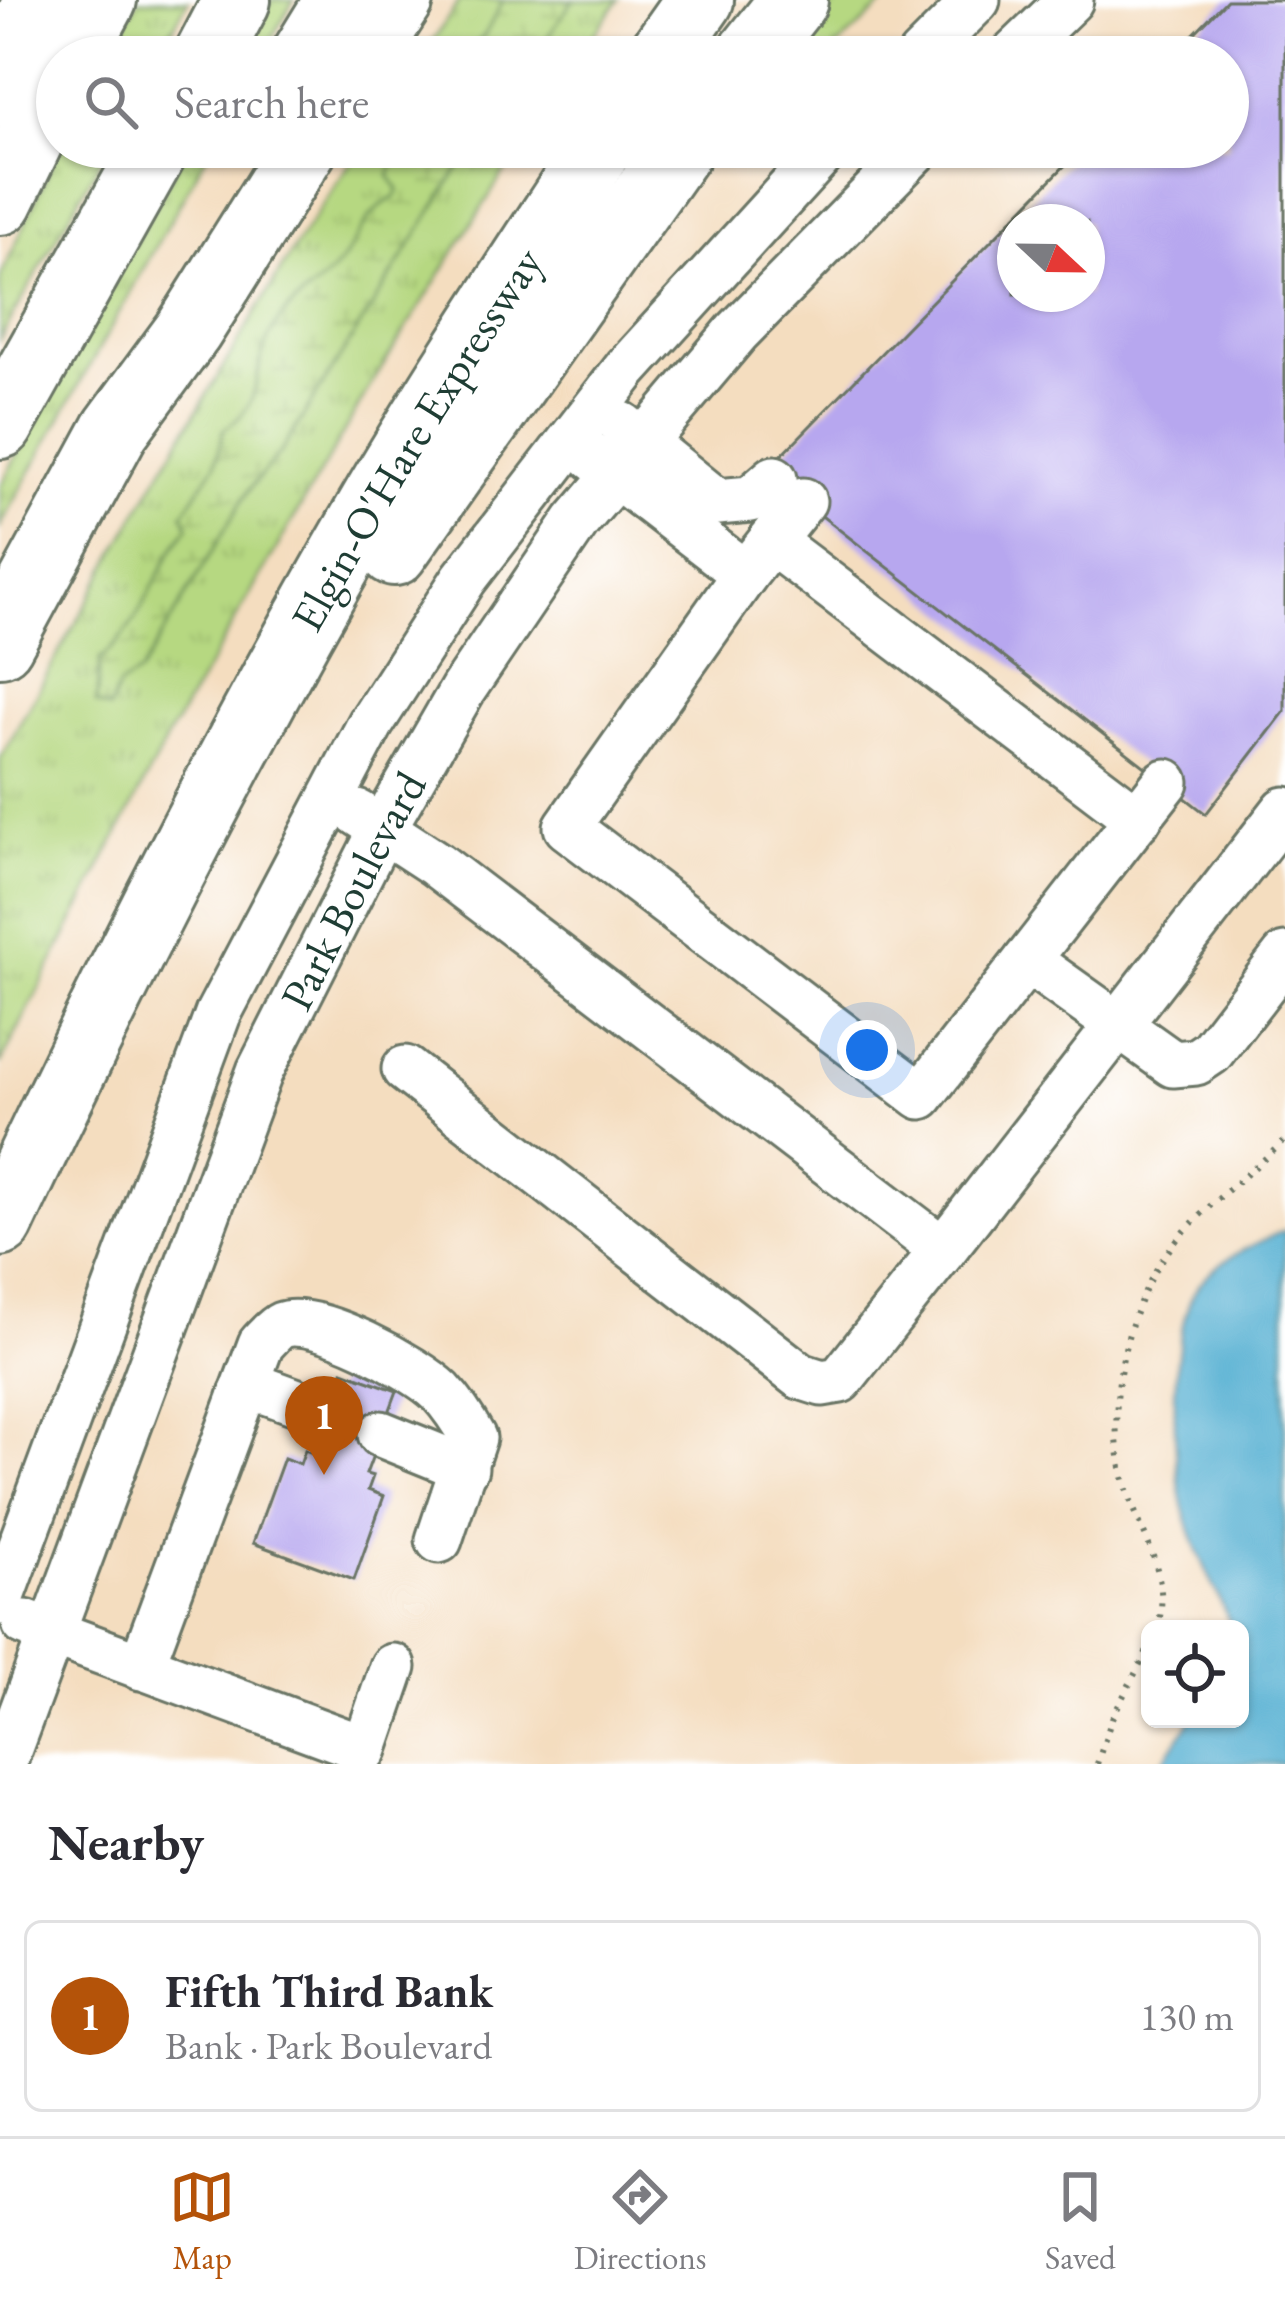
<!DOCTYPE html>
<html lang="en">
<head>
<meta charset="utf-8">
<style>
  :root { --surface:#fff; --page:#f2f2f3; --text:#2b2b33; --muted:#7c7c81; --line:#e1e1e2; --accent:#b45309 }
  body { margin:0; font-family:"EB Garamond",serif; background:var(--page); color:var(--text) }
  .controls { position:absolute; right:36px; bottom:36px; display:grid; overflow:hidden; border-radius:18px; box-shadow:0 3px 9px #0004 }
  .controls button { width:108px; height:108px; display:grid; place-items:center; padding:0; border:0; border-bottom:3px solid var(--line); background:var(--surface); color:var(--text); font:60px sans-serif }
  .compass { position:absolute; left:997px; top:204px; width:108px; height:108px; border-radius:50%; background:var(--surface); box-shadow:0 3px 9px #0004; rotate:112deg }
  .you { position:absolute; left:867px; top:1050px; width:42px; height:42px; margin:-30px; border:9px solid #fff; border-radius:50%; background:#1a73e8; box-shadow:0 0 0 18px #1a73e833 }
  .badge { display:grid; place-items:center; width:78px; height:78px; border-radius:50%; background:var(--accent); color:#fff; font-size:39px; font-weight:700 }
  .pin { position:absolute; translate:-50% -99px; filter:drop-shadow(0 3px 6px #0008) }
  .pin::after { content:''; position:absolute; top:63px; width:42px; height:36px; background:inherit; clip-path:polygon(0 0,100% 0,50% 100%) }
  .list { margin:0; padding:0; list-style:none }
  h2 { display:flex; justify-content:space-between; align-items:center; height:156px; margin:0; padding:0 48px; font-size:51px }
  h2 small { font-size:39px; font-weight:400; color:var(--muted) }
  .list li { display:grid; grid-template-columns:78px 1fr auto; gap:36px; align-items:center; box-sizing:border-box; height:192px; margin:0 24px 24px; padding:0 24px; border:3px solid var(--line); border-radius:18px }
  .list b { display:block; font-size:45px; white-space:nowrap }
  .list p { margin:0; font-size:39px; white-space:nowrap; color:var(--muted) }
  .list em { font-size:39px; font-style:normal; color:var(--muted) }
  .icon { flex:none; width:66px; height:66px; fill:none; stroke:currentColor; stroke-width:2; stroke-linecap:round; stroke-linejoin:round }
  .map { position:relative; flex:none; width:1285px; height:1764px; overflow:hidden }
  .search { position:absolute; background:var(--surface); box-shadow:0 3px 9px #0004; left:36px; right:36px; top:36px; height:132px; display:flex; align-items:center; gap:30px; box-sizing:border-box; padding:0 42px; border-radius:66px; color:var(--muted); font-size:45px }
  .sheet { height:372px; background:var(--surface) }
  nav { display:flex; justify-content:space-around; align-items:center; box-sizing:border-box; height:168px; border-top:3px solid var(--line); background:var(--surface); font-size:33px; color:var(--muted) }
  nav a { display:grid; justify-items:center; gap:6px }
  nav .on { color:var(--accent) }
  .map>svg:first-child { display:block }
  .grass { fill:url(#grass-tufts); stroke:#6a8a5a; stroke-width:3 }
  .wetland { fill:url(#wetland-marsh); stroke:#6a8a5a; stroke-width:3 }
  .water { fill:#53afd1; stroke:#397682; stroke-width:3 }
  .building { fill:#b7a7ef; fill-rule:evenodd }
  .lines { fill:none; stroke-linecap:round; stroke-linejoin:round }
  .minor-casing { stroke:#6a7565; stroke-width:51 }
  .highway-casing { stroke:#6a7565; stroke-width:72 }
  .path { stroke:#6a7565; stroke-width:6; stroke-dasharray:3 9; stroke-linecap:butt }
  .minor { stroke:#fff; stroke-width:45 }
  .highway { stroke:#fff; stroke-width:66 }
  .labels { text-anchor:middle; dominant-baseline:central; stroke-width:9; stroke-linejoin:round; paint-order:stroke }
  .street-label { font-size:45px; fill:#1f3d34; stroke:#fff }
</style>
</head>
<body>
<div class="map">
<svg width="1285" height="1764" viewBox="0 0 1285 1764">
  <defs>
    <pattern id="grass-tufts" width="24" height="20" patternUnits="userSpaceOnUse" patternTransform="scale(3)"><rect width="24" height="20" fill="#b6d881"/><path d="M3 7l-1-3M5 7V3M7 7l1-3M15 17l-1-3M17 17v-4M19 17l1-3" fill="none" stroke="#9cba70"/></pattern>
    <pattern id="wetland-marsh" width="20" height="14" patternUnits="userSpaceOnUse" patternTransform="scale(3)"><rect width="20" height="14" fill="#b6d881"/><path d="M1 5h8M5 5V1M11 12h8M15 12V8" fill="none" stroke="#9cba70"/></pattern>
  </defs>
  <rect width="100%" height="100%" fill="#fff"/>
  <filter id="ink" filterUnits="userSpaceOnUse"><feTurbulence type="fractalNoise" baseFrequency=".00833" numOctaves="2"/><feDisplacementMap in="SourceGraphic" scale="24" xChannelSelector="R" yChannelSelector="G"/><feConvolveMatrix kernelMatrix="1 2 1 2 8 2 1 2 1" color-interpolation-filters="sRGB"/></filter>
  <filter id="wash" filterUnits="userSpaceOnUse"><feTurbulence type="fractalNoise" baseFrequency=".004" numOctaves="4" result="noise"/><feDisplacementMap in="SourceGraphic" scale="48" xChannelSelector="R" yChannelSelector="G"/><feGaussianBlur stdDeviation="2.7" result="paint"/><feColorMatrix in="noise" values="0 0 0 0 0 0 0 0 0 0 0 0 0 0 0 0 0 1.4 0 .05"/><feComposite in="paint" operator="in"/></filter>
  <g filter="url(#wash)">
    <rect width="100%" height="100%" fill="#f4ddbf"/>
    <path class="grass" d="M138 0H188L157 57H106Z
      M272 0H294L261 57H240Z
      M460 0H619L578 57H422Z
      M838 0H889L826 57 803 42Z
      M60 147H108L0 339V278Z
      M187 147H211L0 527V486Z
      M361 147H520L371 385 167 738 0 1065V759L150 490 299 240Z"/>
    <path class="wetland" d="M503 0H573L534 57H451L456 51 468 53 486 33Z
      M401 147H472L282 450 248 491 140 673 119 686 109 709 96 704 100 659C143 626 155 569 189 526L183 514 215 465 224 429C265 404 252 374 267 341 285 302 312 294 337 267 358 243 366 208 395 198L399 189 389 176Z"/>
    <path class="water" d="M1285 1230V1764H1161L1192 1719H1240V1629H1232C1217 1590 1194 1550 1184 1509 1171 1459 1169 1337 1195 1291 1212 1261 1255 1244 1285 1230Z"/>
    <g id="blocks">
      <path class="building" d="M1227 0H1285V711L1206 814 765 472 1083 147H1228V57H1171ZM1015 222H1087V294H1015Z
        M343 1371 397 1391 366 1474 373 1476 368 1490 384 1496 354 1580 253 1543 284 1458 300 1464 305 1450 313 1453Z"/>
    </g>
  </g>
  <g filter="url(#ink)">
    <use href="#blocks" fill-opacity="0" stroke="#6a7565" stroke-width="3"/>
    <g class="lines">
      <defs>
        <g id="minor">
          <path d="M920 57 977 0"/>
          <path d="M1011 57 1070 0"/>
          <path d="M622 425 717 502 751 499 774 479"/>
          <path d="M593 457 745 574 803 501"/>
          <path d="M771 541 1138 819"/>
          <path d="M745 574 567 827 921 1096 1166 782"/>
          <path d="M358 813 436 864 943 1250 1285 810"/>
          <path d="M1027 960 1173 1064 1196 1062 1211 1052 1285 956"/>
          <path d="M405 1069 800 1376 822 1383 840 1380 943 1250"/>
          <path d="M242 1394 264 1390 327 1413"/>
          <path d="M381 1434 465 1468"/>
          <path d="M0 1602 218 1014 371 723 464 579 627 368 828 147"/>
          <path d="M25 1623 365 1749 393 1667"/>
          <path d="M141 1667 261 1344C267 1338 275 1328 282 1325 315 1312 417 1368 441 1392 454 1406 464 1422 473 1438L439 1540"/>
          <path id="s1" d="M3 1764 260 1071 382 830 463 689 577 521 737 332 919 147"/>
        </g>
        <g id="highway">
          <path d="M72 57 103 0"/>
          <path d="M207 57 237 0"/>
          <path d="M304 57 339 0"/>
          <path d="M363 57 400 0"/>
          <path d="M660 57 700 0"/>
          <path d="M749 57 794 0"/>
          <path d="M0 94 37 0"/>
          <path d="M0 201 57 84"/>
          <path d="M0 425 156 147"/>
          <path d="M394 552 680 147"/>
          <path d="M0 643 116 429 189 330 304 147"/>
          <path id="s2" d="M0 1223C114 980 235 742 369 510 441 386 521 267 599 147"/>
        </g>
      </defs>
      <use href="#minor" class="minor-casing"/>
      <use href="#highway" class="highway-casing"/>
      <path class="path" d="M1157 1629C1172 1581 1145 1540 1129 1496 1100 1418 1123 1306 1176 1241 1207 1204 1250 1174 1285 1140
        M1097 1764 1112 1718 1150 1645"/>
      <use href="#minor" class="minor"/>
      <use href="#highway" class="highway"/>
    </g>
  </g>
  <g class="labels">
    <g class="street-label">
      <text stroke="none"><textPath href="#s2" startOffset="888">Elgin-O'Hare Expressway</textPath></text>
      <text stroke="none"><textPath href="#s1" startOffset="942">Park Boulevard</textPath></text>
    </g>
  </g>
</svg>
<div class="controls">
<button><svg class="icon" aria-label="locate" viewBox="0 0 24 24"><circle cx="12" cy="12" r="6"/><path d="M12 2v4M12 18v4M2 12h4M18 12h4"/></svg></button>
</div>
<svg class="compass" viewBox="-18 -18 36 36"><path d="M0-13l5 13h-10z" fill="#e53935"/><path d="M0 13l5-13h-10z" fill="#7c7c81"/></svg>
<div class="you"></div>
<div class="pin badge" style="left:324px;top:1475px">1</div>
<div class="search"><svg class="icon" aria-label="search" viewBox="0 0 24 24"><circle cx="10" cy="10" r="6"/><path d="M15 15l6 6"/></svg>Search here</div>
</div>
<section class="sheet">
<h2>Nearby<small></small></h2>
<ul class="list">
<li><span class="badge">1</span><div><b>Fifth Third Bank</b><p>Bank · Park Boulevard</p></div><em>130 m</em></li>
</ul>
</section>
<nav>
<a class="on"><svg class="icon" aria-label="map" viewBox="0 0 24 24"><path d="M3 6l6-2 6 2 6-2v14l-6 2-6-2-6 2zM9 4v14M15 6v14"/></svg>Map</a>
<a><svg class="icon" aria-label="directions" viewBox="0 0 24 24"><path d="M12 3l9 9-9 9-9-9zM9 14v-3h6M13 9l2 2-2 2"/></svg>Directions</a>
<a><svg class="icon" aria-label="saved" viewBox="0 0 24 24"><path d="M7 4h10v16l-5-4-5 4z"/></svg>Saved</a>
</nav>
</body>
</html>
